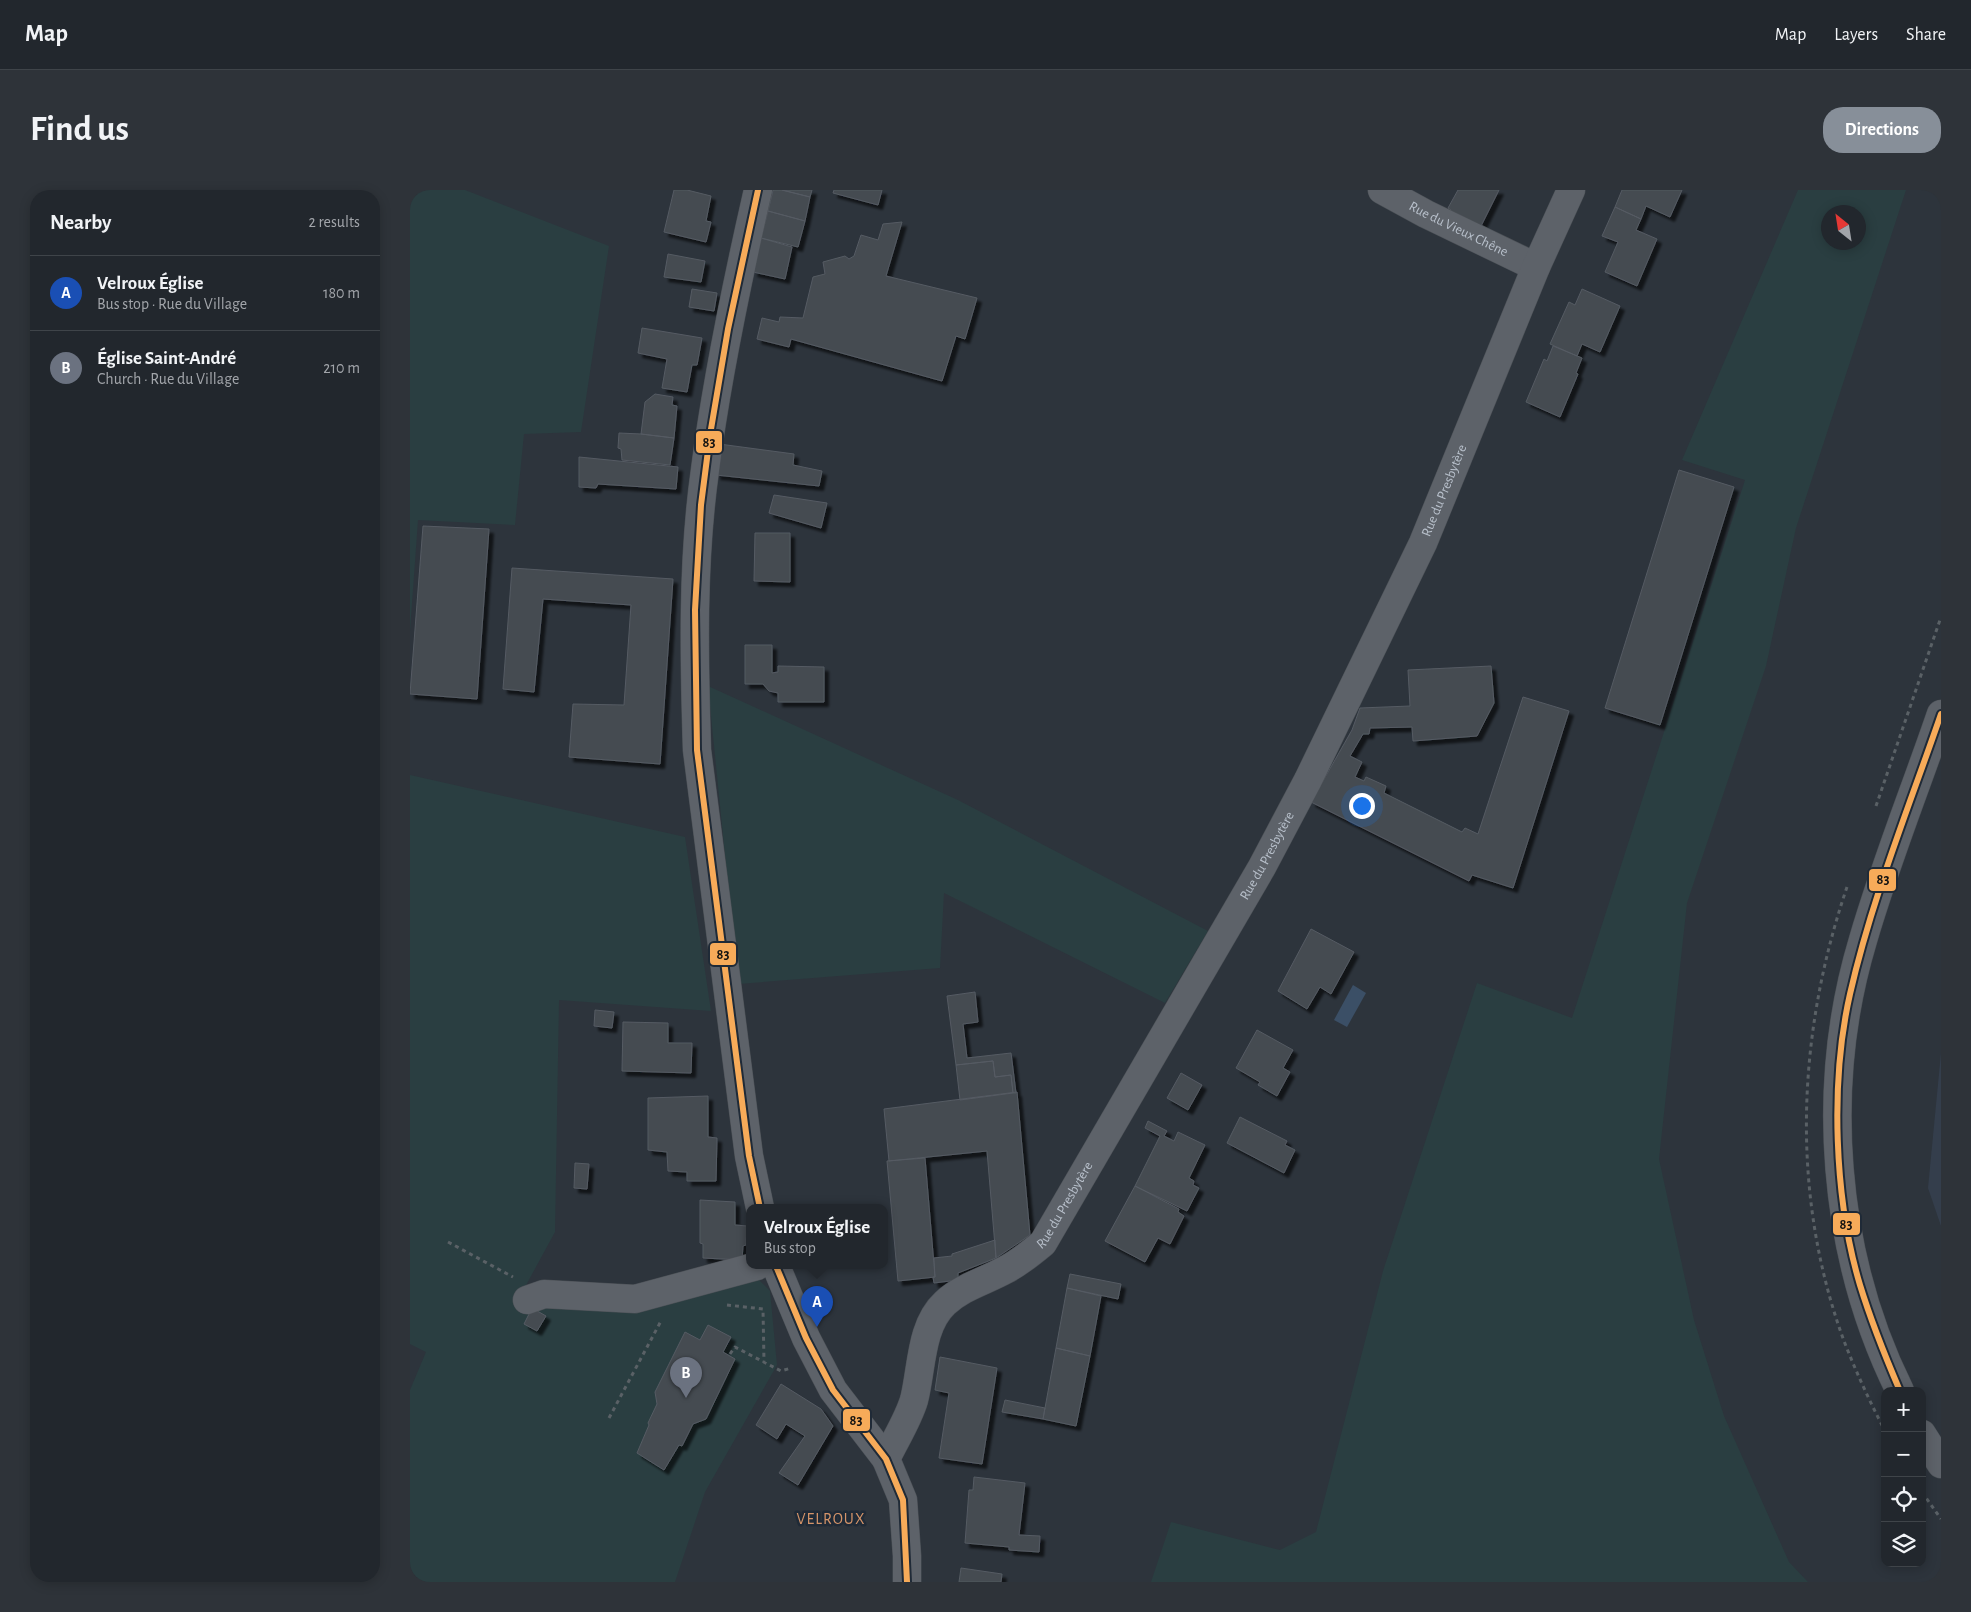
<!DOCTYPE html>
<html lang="en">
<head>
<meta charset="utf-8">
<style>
  :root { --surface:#22272d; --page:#2e3339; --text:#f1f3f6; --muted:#a2a5aa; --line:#3f4449; --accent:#878f99 }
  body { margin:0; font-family:"Alegreya Sans",sans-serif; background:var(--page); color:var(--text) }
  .controls { position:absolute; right:15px; bottom:15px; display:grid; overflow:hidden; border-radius:10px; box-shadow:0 2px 12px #0003 }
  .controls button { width:45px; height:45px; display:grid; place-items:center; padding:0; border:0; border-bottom:1px solid var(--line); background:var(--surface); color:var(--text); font:25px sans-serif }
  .compass { position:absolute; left:1411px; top:15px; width:45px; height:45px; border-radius:50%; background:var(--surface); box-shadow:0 2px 12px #0003; rotate:330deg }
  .you { position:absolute; left:951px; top:615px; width:18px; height:18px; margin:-12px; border:4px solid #fff; border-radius:50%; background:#1a73e8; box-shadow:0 0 0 8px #1a73e833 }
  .badge { display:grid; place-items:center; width:32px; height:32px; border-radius:50%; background:var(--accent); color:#fff; font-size:16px; font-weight:700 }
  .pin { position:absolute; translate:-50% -41px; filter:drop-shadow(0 1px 2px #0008) }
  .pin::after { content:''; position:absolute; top:26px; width:18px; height:15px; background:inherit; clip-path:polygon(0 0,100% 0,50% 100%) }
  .popup { position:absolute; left:336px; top:1014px; width:142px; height:65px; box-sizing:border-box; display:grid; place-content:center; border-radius:10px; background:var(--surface); filter:drop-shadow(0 1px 4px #0005); font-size:16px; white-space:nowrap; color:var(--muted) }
  .popup b { font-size:19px; color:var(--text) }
  .popup::after { content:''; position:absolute; left:50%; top:100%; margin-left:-10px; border:10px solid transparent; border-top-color:var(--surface) }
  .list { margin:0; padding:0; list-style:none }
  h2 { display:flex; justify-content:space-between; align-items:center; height:65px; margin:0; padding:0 20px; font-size:21px }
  h2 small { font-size:16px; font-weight:400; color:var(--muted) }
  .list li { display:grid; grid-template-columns:32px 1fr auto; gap:15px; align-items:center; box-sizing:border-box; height:75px; padding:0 20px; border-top:1px solid var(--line) }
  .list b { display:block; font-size:19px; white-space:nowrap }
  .list p { margin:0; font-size:16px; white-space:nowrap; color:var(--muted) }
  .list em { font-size:16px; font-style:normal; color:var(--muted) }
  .icon { flex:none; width:28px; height:28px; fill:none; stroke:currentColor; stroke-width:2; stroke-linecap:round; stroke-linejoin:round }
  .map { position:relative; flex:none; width:1531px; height:1392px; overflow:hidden; border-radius:20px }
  header { display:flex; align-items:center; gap:30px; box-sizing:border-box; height:70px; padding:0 25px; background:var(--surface); border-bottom:1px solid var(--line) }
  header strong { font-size:24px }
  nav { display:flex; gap:28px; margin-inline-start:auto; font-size:18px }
  .intro { display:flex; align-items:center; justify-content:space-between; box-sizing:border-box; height:120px; padding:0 30px }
  h1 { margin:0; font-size:35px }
  .button { padding:12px 22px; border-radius:20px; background:var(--accent); color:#fff; font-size:18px; font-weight:700 }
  main { display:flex; gap:30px; padding:0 30px }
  aside { flex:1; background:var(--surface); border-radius:20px; box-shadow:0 2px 12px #0003 }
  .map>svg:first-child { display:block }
  .airport { fill:#343e4c }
  .green { fill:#2a3e41; fill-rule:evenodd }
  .water { fill:#3b4f66 }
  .building { fill:#454b51; stroke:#555b63; filter:url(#shadow) }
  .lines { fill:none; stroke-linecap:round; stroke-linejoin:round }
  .minor-casing { stroke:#4b5056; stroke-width:29 }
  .path { stroke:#5a6166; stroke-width:3; stroke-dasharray:4 4; stroke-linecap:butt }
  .minor { stroke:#5d6269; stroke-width:28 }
  .bus-1-casing { stroke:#1f2a37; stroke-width:10 }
  .bus-1 { stroke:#f7ab59; stroke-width:6 }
  .labels { text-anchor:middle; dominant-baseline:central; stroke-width:5; stroke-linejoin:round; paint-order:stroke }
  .street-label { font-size:14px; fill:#b8c0cb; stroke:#1f2a37 }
  .quarter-label { font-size:16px; letter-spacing:1px; fill:#d59469; stroke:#1f2a37 }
  .line-badge { stroke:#1f2a37; stroke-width:2 }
  .pale-badge-label { font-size:14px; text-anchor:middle; font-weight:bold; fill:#111 }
</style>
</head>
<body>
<header>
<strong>Map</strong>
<nav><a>Map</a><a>Layers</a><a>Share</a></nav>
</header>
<div class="intro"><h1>Find us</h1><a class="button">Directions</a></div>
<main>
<aside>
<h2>Nearby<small>2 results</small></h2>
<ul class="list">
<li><span class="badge" style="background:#1a4fb4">A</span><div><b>Velroux Église</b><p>Bus stop · Rue du Village</p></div><em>180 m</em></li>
<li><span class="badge" style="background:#6b7280">B</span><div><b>Église Saint-André</b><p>Church · Rue du Village</p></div><em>210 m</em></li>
</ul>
</aside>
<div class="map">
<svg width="1531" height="1392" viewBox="0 0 1531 1392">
  <defs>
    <filter id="shadow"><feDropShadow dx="4.5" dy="4.5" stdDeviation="1" flood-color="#0009"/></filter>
  </defs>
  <rect width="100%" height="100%" fill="#2d343c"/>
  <path class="airport" d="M1531 863V1036L1518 998Z"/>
  <path class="green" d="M0 0H55L199 56 171 242 114 244 105 335 8 330 0 441Z
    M1388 0H1496L1386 338 1356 476 1277 713 1249 969 1284 1130 1314 1226 1379 1372 1398 1392H741L761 1332 870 1360 906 1342 973 1081 1067 793 1162 828 1335 290 1272 270ZM1418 22H1448V52H1418Z
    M298 496 548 610 798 741 755 813 534 703 530 778 328 794Z
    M0 585 275 647 301 821 149 810 145 1042 114 1099 143 1113 345 1086 360 1101 367 1175 295 1302 265 1392H0V1200L16 1162 0 1154Z"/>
  <path class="water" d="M943 795 956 803 937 837 924 830Z"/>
  <path class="building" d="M264 0H277L301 6 296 31 301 32 296 52 254 42Z
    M363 0H372L400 7 395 31 358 21Z
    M372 0H402L400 7Z
    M424 0H472L468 15 423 3Z
    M1048 0H1089L1068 42 1038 26 1041 20 1038 18Z
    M1212 0H1272L1260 27 1236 16 1231 29 1205 17Z
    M1205 17 1231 29 1226 40 1247 49 1227 96 1195 82 1208 52 1192 46Z
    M358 21 395 31 388 57 351 48Z
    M492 32 476 86 567 108 555 149 546 146 532 191 381 149 379 157 347 149 352 128 369 132 370 127 393 128 403 87 415 84 413 72 435 66 439 69 444 66 451 45 468 50 473 34Z
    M351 48 382 57 375 89 343 82Z
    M258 64 295 71 291 92 254 87Z
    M282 99 307 103 304 121 279 117Z
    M1172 99 1210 116 1190 162 1172 154 1167 166 1140 154 1159 112 1165 115Z
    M232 138 292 148 287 175H282L277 202 252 198 257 169 228 163Z
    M1143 156 1172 168 1166 183 1168 184 1150 227 1116 212 1134 169 1137 171Z
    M245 204 263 207 262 215 267 216 264 248 231 244 235 212Z
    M209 243 231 244 264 248 260 275 212 270 211 259 208 258Z
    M309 254 384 264 383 275 412 281 409 296 306 285Z
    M169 267 268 277 266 299 188 294 186 298 169 297Z
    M1269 280 1324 297 1250 535 1195 518Z
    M364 305 417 313 411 338 359 323Z
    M13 336 79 339 67 509 0 504Z
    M345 343H380V392L344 391Z
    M102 378 263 389 250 574 159 567 163 514 214 515 221 415 133 409 124 502 93 499Z
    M335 455H362V483L368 482V476L414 477V512H368V503L359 501 353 494H335Z
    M1081 476 1084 513 1067 546 1003 551 1002 537 960 538 959 544H953L940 566 952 572 945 587 954 591 956 587 976 596 974 603 1052 642 1055 638 1068 644 1113 507 1159 521 1103 698 1062 685 1059 691 901 612 942 540 950 518 1000 516 998 480Z
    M901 739 944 762 921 804 910 797 897 819 868 801Z
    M565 802 568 832 553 834 557 868 601 863 606 903H603L601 885 585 887 583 871 546 875 537 806Z
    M185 820 204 822 202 838 184 836Z
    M213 832 258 833V853H282L281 883 212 881Z
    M847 840 883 860 873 878 880 882 867 906 848 895 850 892 826 878Z
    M583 871 585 887 601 885 603 903 550 910 546 875Z
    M771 883 792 895 778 920 757 908Z
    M607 902 620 1045 586 1068 577 961 479 971 474 919Z
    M298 906V947L307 948 306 991H277V982L258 981 257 962 238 960V908Z
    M830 927 877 951 875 955 885 960 874 983 817 953Z
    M738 931 757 941 754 946 764 951 768 942 795 955 779 988 784 991 783 995 789 998 777 1021 725 996 750 946 735 938Z
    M515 968 525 1087 488 1091 477 971Z
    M165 973 179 974 177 999 164 998Z
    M725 996 769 1019 768 1022 774 1026 760 1054 748 1048 735 1072 695 1051Z
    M290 1010 325 1012V1035L337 1036 336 1055 333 1056 332 1070 293 1068V1054L290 1053Z
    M585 1050 586 1068 548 1083V1090L524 1093 523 1087H525L524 1068 542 1066V1064Z
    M660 1084 711 1094 708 1109 657 1098Z
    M657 1098 691 1106 680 1166 646 1158Z
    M122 1118 136 1126 127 1141 114 1134Z
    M298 1135 321 1147 313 1162 325 1169 296 1229 283 1234 272 1256 269 1255 254 1280 227 1263 239 1235 238 1233 247 1214 245 1202 275 1142 290 1150Z
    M646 1158 680 1166 666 1236 633 1229Z
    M530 1167 587 1178 572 1274 529 1268 539 1203 525 1200Z
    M371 1194 411 1219 423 1236 388 1295 369 1283 395 1246 376 1234 367 1249 346 1235Z
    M595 1210 635 1218 633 1229 592 1222Z
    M564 1287 615 1293 609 1345 630 1346 629 1362 599 1360V1357L555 1353 559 1300H563Z
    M551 1378 592 1384 591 1392H549Z"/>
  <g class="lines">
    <defs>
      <g id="minor">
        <path d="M348 0C327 92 307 186 295 280 282 372 284 467 287 560L339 966 350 1018"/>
        <path id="s1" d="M972 0 1016 24 1126 77"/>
        <path d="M366 1076 396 1148 423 1200 476 1269 493 1310 497 1366V1392"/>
        <path d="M117 1110 134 1104 225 1109 347 1076"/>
        <path d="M1490 1201C1422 1064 1409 896 1453 750 1475 674 1505 600 1531 524"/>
        <path d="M1512 1244 1531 1274"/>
        <path id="s2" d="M476 1269C485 1250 498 1230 504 1210 512 1179 510 1136 535 1113 552 1097 575 1091 595 1080 609 1073 621 1063 633 1053L852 677 898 590 1013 353 1126 77 1161 0"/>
      </g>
    </defs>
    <use href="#minor" class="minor-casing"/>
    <path class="path" d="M1466 616 1531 427
      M1437 697C1387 844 1380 1004 1434 1151 1446 1182 1460 1212 1475 1241
      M38 1052 103 1087
      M317 1115 353 1119 354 1172
      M320 1164 325 1157 371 1181 381 1178
      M199 1228 251 1131
      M1512 1302 1531 1329"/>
    <use href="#minor" class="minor"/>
    <defs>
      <path id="bus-1" d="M348 0 318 139 300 245 291 315 285 420 287 560 339 966 350 1018
        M366 1076 396 1148 423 1200 476 1269 493 1310 497 1392
        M1490 1201C1475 1166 1461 1131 1450 1095 1424 1008 1420 892 1440 804 1462 708 1499 617 1531 524"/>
    </defs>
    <use href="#bus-1" class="bus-1-casing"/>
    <use href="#bus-1" class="bus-1"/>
  </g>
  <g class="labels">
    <g class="street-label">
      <text stroke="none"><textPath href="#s1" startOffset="86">Rue du Vieux Chêne</textPath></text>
      <text stroke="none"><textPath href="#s2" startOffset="1138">Rue du Presbytère</textPath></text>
      <text stroke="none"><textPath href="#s2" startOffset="732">Rue du Presbytère</textPath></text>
      <text stroke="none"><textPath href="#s2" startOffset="328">Rue du Presbytère</textPath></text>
    </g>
    <g class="quarter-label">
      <text x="421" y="1329">VELROUX</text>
    </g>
  </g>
  <g class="line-badge">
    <rect x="285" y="240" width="28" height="24" rx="5" fill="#f7ab59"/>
    <rect x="1458" y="678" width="29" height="24" rx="5" fill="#f7ab59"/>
    <rect x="299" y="752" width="28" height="24" rx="5" fill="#f7ab59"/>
    <rect x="1422" y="1022" width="29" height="24" rx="5" fill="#f7ab59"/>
    <rect x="432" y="1218" width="29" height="24" rx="5" fill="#f7ab59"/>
  </g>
  <g class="pale-badge-label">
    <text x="299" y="257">83</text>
    <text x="1473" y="694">83</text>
    <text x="313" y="769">83</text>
    <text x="1436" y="1039">83</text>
    <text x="446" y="1235">83</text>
  </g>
</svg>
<div class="controls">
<button>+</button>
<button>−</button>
<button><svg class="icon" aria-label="locate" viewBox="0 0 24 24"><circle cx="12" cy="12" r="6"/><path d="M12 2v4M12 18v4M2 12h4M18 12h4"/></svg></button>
<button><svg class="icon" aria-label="layers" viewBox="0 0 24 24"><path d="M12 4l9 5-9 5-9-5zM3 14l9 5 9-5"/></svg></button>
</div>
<svg class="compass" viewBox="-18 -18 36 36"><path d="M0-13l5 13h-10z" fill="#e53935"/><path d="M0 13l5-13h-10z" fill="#a2a5aa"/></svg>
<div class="you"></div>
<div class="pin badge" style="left:407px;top:1137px;background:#1a4fb4">A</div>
<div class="popup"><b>Velroux Église</b>Bus stop</div>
<div class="pin badge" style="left:276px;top:1208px;background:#6b7280">B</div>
</div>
</main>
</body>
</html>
